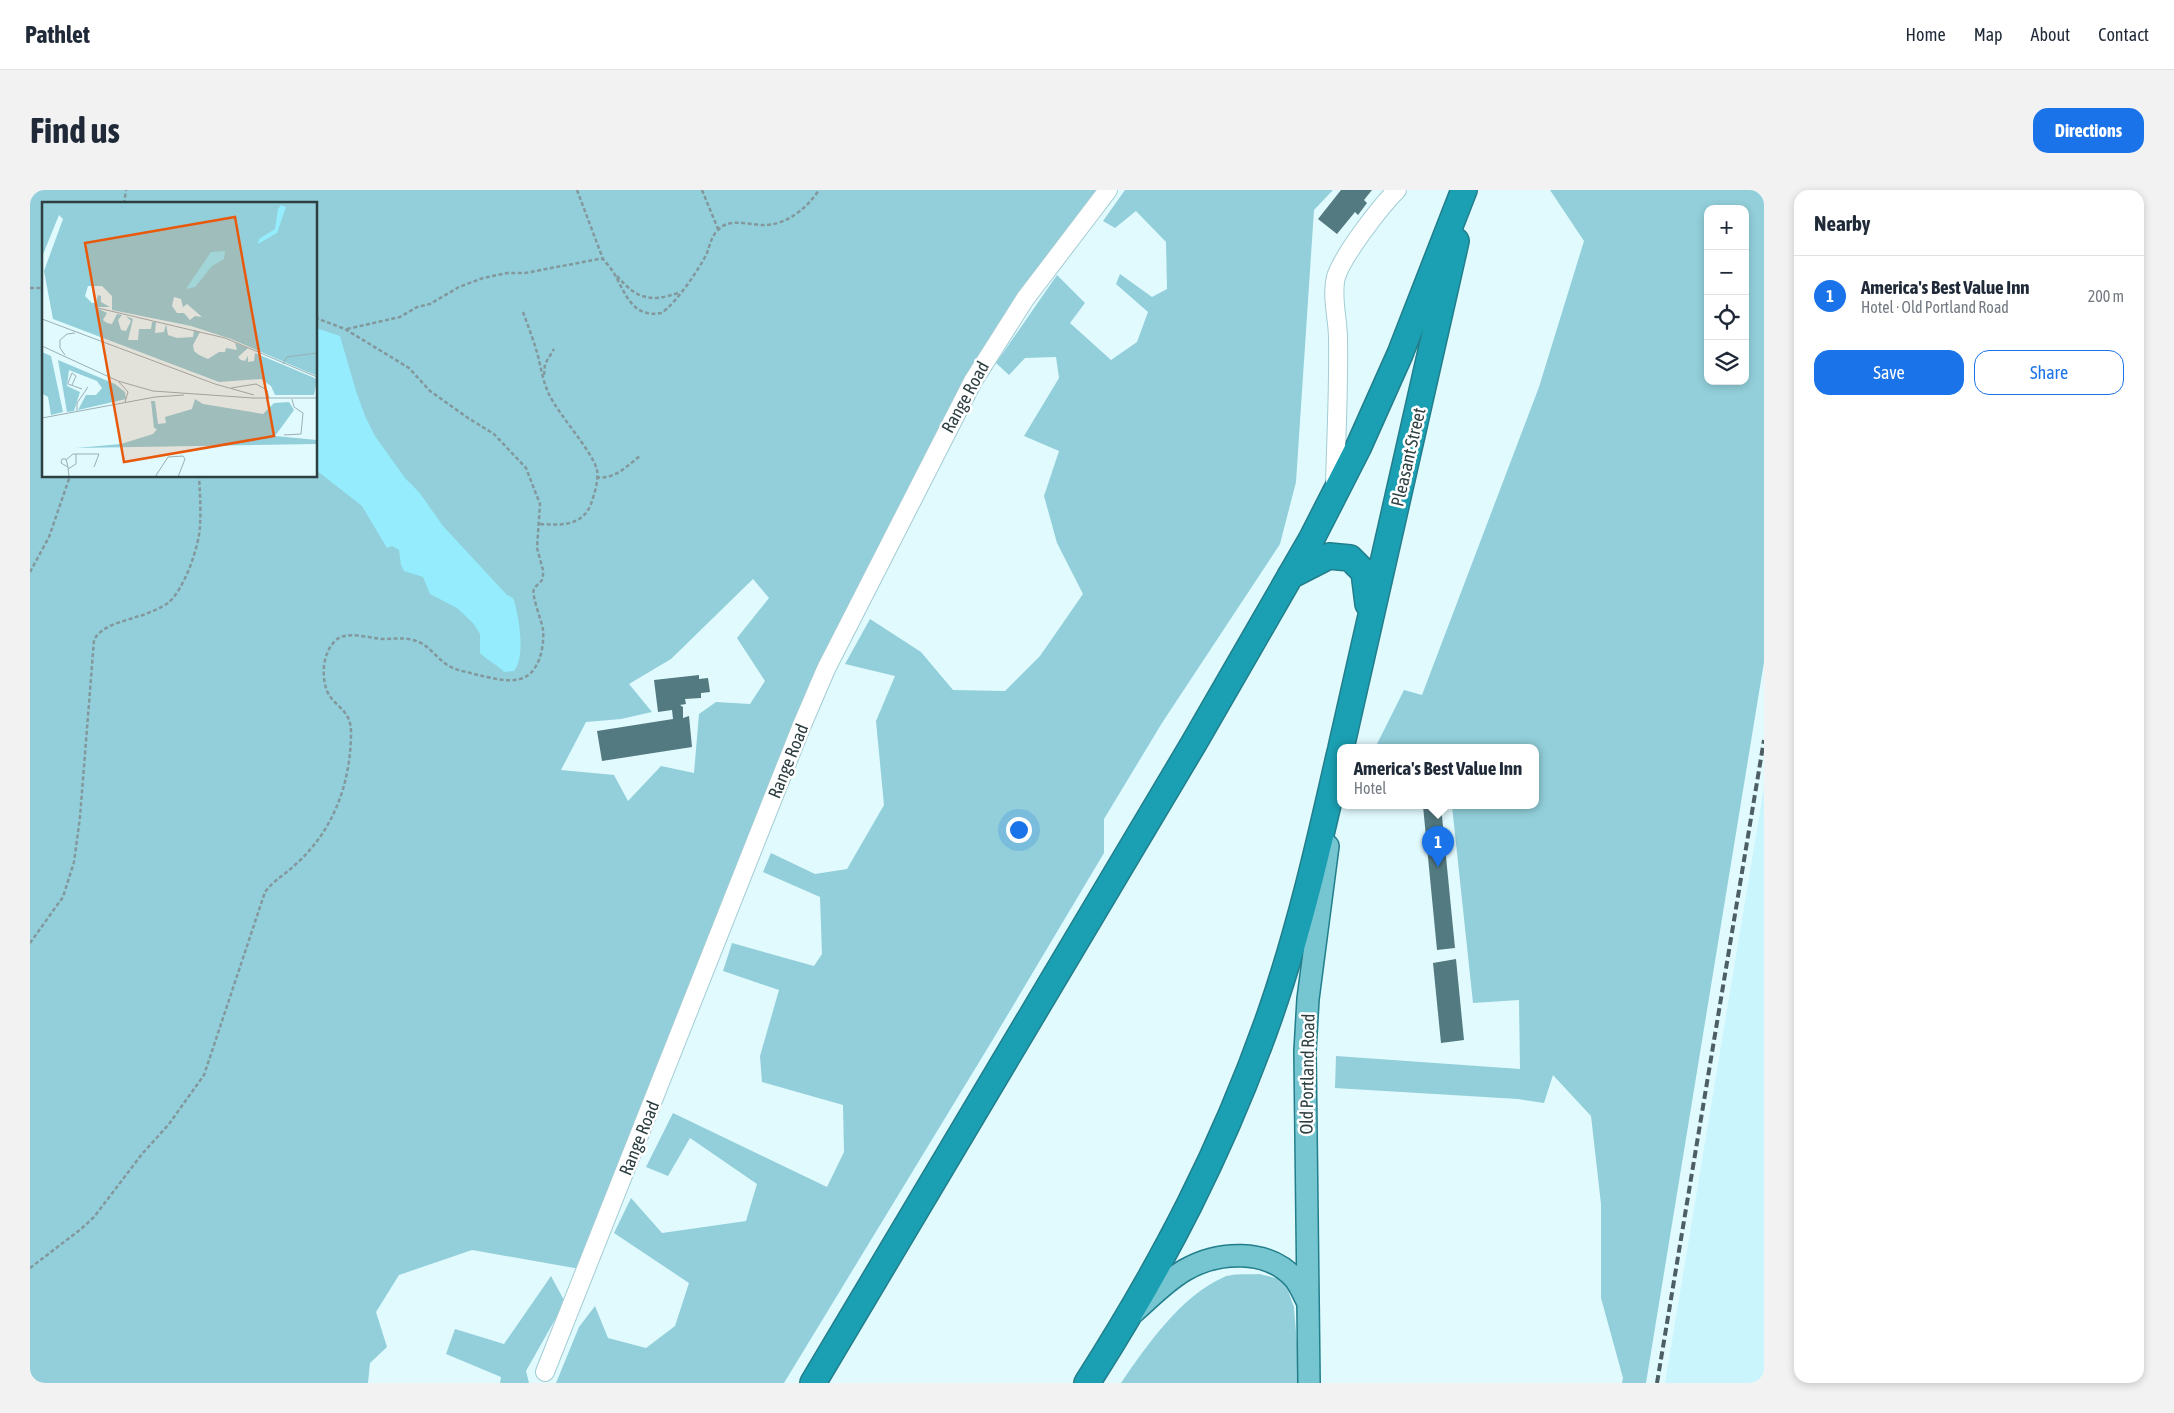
<!DOCTYPE html>
<html lang="en">
<head>
<meta charset="utf-8">
<style>
  :root { --surface:#fff; --page:#f2f2f3; --text:#1f2937; --muted:#747a83; --line:#e0e1e3; --accent:#1a73e8 }
  body { margin:0; font-family:"Asap Condensed",sans-serif; background:var(--page); color:var(--text) }
  .controls { position:absolute; right:15px; top:15px; display:grid; overflow:hidden; border-radius:10px; box-shadow:0 2px 8px #0003 }
  .controls button { width:45px; height:45px; display:grid; place-items:center; padding:0; border:0; border-bottom:1px solid var(--line); background:var(--surface); color:var(--text); font:25px sans-serif }
  .you { position:absolute; left:988px; top:639px; width:18px; height:18px; margin:-12px; border:4px solid #fff; border-radius:50%; background:#1a73e8; box-shadow:0 0 0 8px #1a73e833 }
  .badge { display:grid; place-items:center; width:32px; height:32px; border-radius:50%; background:var(--accent); color:#fff; font-size:16px; font-weight:700 }
  .pin { position:absolute; translate:-50% -41px; filter:drop-shadow(0 1px 2px #0008) }
  .pin::after { content:''; position:absolute; top:26px; width:18px; height:15px; background:inherit; clip-path:polygon(0 0,100% 0,50% 100%) }
  .popup { position:absolute; left:1307px; top:554px; width:202px; height:65px; box-sizing:border-box; display:grid; place-content:center; border-radius:10px; background:var(--surface); filter:drop-shadow(0 1px 4px #0005); font-size:16px; white-space:nowrap; color:var(--muted) }
  .popup b { font-size:19px; color:var(--text) }
  .popup::after { content:''; position:absolute; left:50%; top:100%; margin-left:-10px; border:10px solid transparent; border-top-color:var(--surface) }
  .list { margin:0; padding:0; list-style:none }
  h2 { display:flex; justify-content:space-between; align-items:center; height:65px; margin:0; padding:0 20px; font-size:21px }
  h2 small { font-size:16px; font-weight:400; color:var(--muted) }
  .list li { display:grid; grid-template-columns:32px 1fr auto; gap:15px; align-items:center; box-sizing:border-box; height:80px; padding:0 20px; border-top:1px solid var(--line) }
  .list b { display:block; font-size:19px; white-space:nowrap }
  .list p { margin:0; font-size:16px; white-space:nowrap; color:var(--muted) }
  .list em { font-size:16px; font-style:normal; color:var(--muted) }
  .actions { display:flex; gap:10px; padding:15px 20px }
  .actions a { flex:1; padding:11px 0; border:1px solid var(--accent); border-radius:15px; text-align:center; font-size:18px; color:var(--accent) }
  .actions .main { background:var(--accent); color:#fff }
  .icon { flex:none; width:28px; height:28px; fill:none; stroke:currentColor; stroke-width:2; stroke-linecap:round; stroke-linejoin:round }
  .map { position:relative; flex:none; width:1734px; height:1193px; overflow:hidden; border-radius:15px }
  header { display:flex; align-items:center; gap:30px; box-sizing:border-box; height:70px; padding:0 25px; background:var(--surface); border-bottom:1px solid var(--line) }
  header strong { font-size:24px }
  nav { display:flex; gap:28px; margin-inline-start:auto; font-size:18px }
  .intro { display:flex; align-items:center; justify-content:space-between; box-sizing:border-box; height:120px; padding:0 30px }
  h1 { margin:0; font-size:35px }
  .button { padding:12px 22px; border-radius:15px; background:var(--accent); color:#fff; font-size:18px; font-weight:700 }
  main { display:flex; gap:30px; padding:0 30px }
  aside { flex:1; background:var(--surface); border-radius:15px; box-shadow:0 2px 8px #0003 }
  .map>svg:first-child { display:block }
  .built { fill:#cbf5fd }
  .green { fill:#92cfda; fill-rule:evenodd }
  .water { fill:#94ecfc }
  .building { fill:#537a81 }
  .lines { fill:none; stroke-linecap:round; stroke-linejoin:round }
  .minor-casing { stroke:#a3ccd4; stroke-width:20 }
  .major-casing { stroke:#227e8b; stroke-width:24 }
  .highway-casing { stroke:#227e8b; stroke-width:28 }
  .path { stroke:#83989c; stroke-width:2.5; stroke-dasharray:4 2.5; stroke-linecap:butt }
  .minor { stroke:#fff; stroke-width:18 }
  .major { stroke:#76c6d1; stroke-width:21 }
  .highway { stroke:#1ba0b3; stroke-width:25 }
  .rail { stroke:#4d5f63; stroke-width:4; stroke-dasharray:8 4; stroke-linecap:butt }
  .labels { text-anchor:middle; dominant-baseline:central; stroke-width:5; stroke-linejoin:round; paint-order:stroke }
  .street-label { font-size:18px; fill:#2e3f42; stroke:#fff }
  .inset-road { fill:none; stroke:#99afb3; stroke-width:1 }
  .view { fill:#e8590c; fill-opacity:0.15; stroke:#e8590c; stroke-width:2.5 }
  .inset-edge { fill:none; stroke:#2e3f42; stroke-width:2.5 }
</style>
</head>
<body>
<header>
<strong>Pathlet</strong>
<nav><a>Home</a><a>Map</a><a>About</a><a>Contact</a></nav>
</header>
<div class="intro"><h1>Find us</h1><a class="button">Directions</a></div>
<main>
<div class="map">
<svg width="1734" height="1193" viewBox="0 0 1734 1193">
  <rect width="100%" height="100%" fill="#e1fafe"/>
  <path class="built" d="M1734 597V1193H1635Z"/>
  <path class="green" d="M0 0H1068L994 96 966 139 781 490 726 639 550 1079 442 1060 369 1085 346 1122 357 1157 340 1173 338 1193H0ZM14 14H286V286H14ZM723 389 739 408 707 448 735 491 720 514 686 512 669 524 664 583 631 576 598 611 584 585 531 580 556 532 591 529 622 522 599 494 641 469Z
    M1095 0H1303L1284 20 1266 292 1250 354 1132 533 1074 629V663L965 846 754 1193H526L549 1137 565 1116 578 1148 616 1158 645 1136 659 1093 584 1043 601 1008 632 1043 716 1031 727 994 660 948 638 986 616 977 643 923 797 997 814 962 813 915 732 892 730 866 749 800 693 781 702 753 784 776 792 764 790 707 733 682 741 663 785 684 817 679 854 615 846 531 865 486 815 474 840 429 891 462 923 500 975 501 1010 466 1053 404 1027 353 1014 306 1029 261 994 246 1029 188 1026 167 995 168 979 185 966 173 1027 85 1055 113 1040 133 1081 170 1107 152 1118 122 1086 94 1090 84 1122 107 1137 99 1136 52 1106 21 1085 38 1073 31Z
    M1520 0H1734V472L1616 1193H1592L1593 1188 1571 1108V1014L1561 926 1523 885 1514 913 1488 909 1305 898 1306 866 1490 879 1489 810 1443 813 1422 616H1506V558H1345L1374 500 1392 505 1509 197 1554 51ZM1678 19H1715V191H1678Z
    M1229 1084 1254 1090 1264 1117 1270 1193H1091C1117 1155 1151 1106 1194 1087 1204 1083 1219 1085 1229 1084Z
    M521 1086 535 1112 496 1181 499 1193H470L471 1187 416 1164 425 1139 474 1154Z"/>
  <path class="water" d="M286 138 310 146 326 201 335 226 345 246 375 288 389 302 413 336 477 405 483 408C489 424 496 467 484 481L474 482C468 475 458 471 450 463V444L443 433 427 418 400 404 393 387 374 381 371 375 369 360 362 356 357 358 332 316 286 280Z"/>
  <path class="building" d="M1311 0H1342L1334 10 1337 13 1328 25 1325 22 1307 44 1288 29Z
    M669 485V489L678 488 680 502 671 503V508L655 509 656 514 650 515 653 517V528L659 526 662 557 572 571 567 541 643 529 642 520 628 522 624 490Z
    M1393 616H1411L1425 758 1407 760Z
    M1426 769 1434 850 1411 853 1403 773Z"/>
  <g class="lines">
    <defs>
      <path id="minor" d="M1305 297C1306 247 1309 198 1308 148 1308 129 1301 106 1306 87 1313 65 1350 17 1367 0
        M515 1182 772 535 796 479 943 191 995 109 1078 0"/>
      <path id="major" d="M1104 1122C1120 1108 1136 1091 1155 1080 1188 1061 1238 1058 1265 1089 1270 1096 1274 1105 1278 1113
        M1279 1193 1275 861 1278 809 1298 656"/>
      <path id="highway" d="M1260 386 1299 366 1320 368 1334 382 1338 414
        M1311 558 1426 51
        M783 1193 1164 553 1281 350 1328 258 1370 164 1434 0
        M1057 1193C1133 1074 1193 959 1240 825 1270 739 1290 650 1310 562"/>
    </defs>
    <use href="#minor" class="minor-casing"/>
    <use href="#major" class="major-casing"/>
    <use href="#highway" class="highway-casing"/>
    <path class="path" d="M547 0 573 69
      M672 0 688 39
      M94 14 96 0
      M587 86C606 108 619 113 648 103
      M0 98H14
      M493 122C498 136 504 151 508 166 511 178 513 191 518 202 528 225 562 260 567 280 569 290 564 305 561 314 552 337 530 335 509 334
      M317 139 370 127 387 117 400 114 429 97 453 88 477 83H495L569 69H573C577 74 582 79 585 85 596 105 603 128 631 123 645 115 670 78 677 63 680 54 682 45 689 39 701 27 721 36 736 35 758 34 778 17 789 0
      M514 185 515 174 524 159
      M566 287C585 290 597 276 611 265
      M0 382 19 347 40 286
      M0 753 33 707 44 672 50 627 64 450C72 435 92 432 106 427 117 424 129 419 138 413 154 400 169 357 170 336 171 320 170 303 169 286
      M0 1078 51 1039 64 1027 112 964 139 934 174 885 235 702C244 690 256 684 266 674 304 640 321 592 321 542 321 519 304 517 297 501 291 485 293 463 305 451 315 440 339 448 352 449 367 449 378 446 393 454 402 460 409 470 419 476 428 481 438 482 448 485 467 489 494 498 506 476 512 466 514 451 513 440 512 431 501 405 504 399 506 395 511 393 513 388V380L507 358 510 314 496 278 464 244 438 228 400 201 379 178 315 139 286 128"/>
    <use href="#minor" class="minor"/>
    <use href="#major" class="major"/>
    <use href="#highway" class="highway"/>
    <path class="rail" d="M1627 1193 1734 550"/>
  </g>
  <g class="labels">
    <g class="street-label">
      <text transform="translate(935 207) rotate(-61)">Range Road</text>
      <text transform="translate(1378 267) rotate(-77)">Pleasant Street</text>
      <text transform="translate(758 571) rotate(-68)">Range Road</text>
      <text transform="translate(1277 884) rotate(-89)">Old Portland Road</text>
      <text transform="translate(609 948) rotate(-68)">Range Road</text>
    </g>
  </g>
  <g transform="translate(12 12)">
    <rect width="275" height="275" fill="#e1fafe"/>
    <path d="M0 0H275V174L189 137 149 124 70 108V94L60 84H46L43 94 50 101H54L56 93 59 94V100L68 105H53L65 111 61 118 65 121 70 122 75 112 80 113 76 118 79 128 84 129 89 119 84 114 91 117 86 138H96L97 127H109L110 120H114L113 131 122 130 124 122 126 133 135 136 151 135 152 128 158 130 151 143 152 149 157 153 166 157 177 150H183L184 146 195 148 193 141 206 146 196 155 199 158 203 159 206 154V160L212 159 213 151 275 177 272 193H233L229 184 219 177 177 180 11 117 2 69 21 17 17 13 0 55ZM132 95 139 97 141 105 145 102 160 115 153 114 148 118 142 111H135L130 104ZM0 150 9 154 21 210 9 213 6 195 1 192ZM16 158 73 182 83 190 84 197 36 208 44 193H54L60 186 55 179 27 168 25 184 38 190 32 209 25 210ZM153 197 161 202 221 212 232 201 247 200 252 208 233 234 275 238V242L34 246 79 242 111 232 115 227 112 226 109 199H113L116 222 124 221 123 215 150 207Z" fill="#92cfda" fill-rule="evenodd"/>
    <path d="M239 3 244 5 235 31 216 42 217 37 233 27 236 7ZM183 49 182 57 170 64 153 85 144 87 169 50Z" fill="#94ecfc"/>
    <path class="inset-road" d="M56 106 183 136 275 175M0 117 173 182 212 193M0 144 76 179 111 189 211 196H275M23 153 18 146V138L25 132 33 131M241 162 245 155 275 151M77 180 86 190 83 200M30 183 34 174 30 171 26 181V182L40 187M189 186 214 182 225 188 227 196M35 209V201L46 185M0 216 113 195 142 193M242 233 259 232 261 211 252 205 250 197M24 258 31 252H57L52 265M26 265 24 257H20L19 261 26 265 27 275M26 267 34 262V252M113 275 126 255 141 254 143 257 136 275"/>
    <path class="view" d="M193 15 232 234 82 260 43 41Z"/>
    <rect width="275" height="275" class="inset-edge"/>
  </g>
</svg>
<div class="controls">
<button>+</button>
<button>−</button>
<button><svg class="icon" aria-label="locate" viewBox="0 0 24 24"><circle cx="12" cy="12" r="6"/><path d="M12 2v4M12 18v4M2 12h4M18 12h4"/></svg></button>
<button><svg class="icon" aria-label="layers" viewBox="0 0 24 24"><path d="M12 4l9 5-9 5-9-5zM3 14l9 5 9-5"/></svg></button>
</div>
<div class="you"></div>
<div class="pin badge" style="left:1408px;top:677px">1</div>
<div class="popup"><b>America's Best Value Inn</b>Hotel</div>
</div>
<aside>
<h2>Nearby<small></small></h2>
<ul class="list">
<li><span class="badge">1</span><div><b>America's Best Value Inn</b><p>Hotel · Old Portland Road</p></div><em>200 m</em></li>
</ul>
<div class="actions"><a class="main">Save</a><a>Share</a></div>
</aside>
</main>
</body>
</html>
